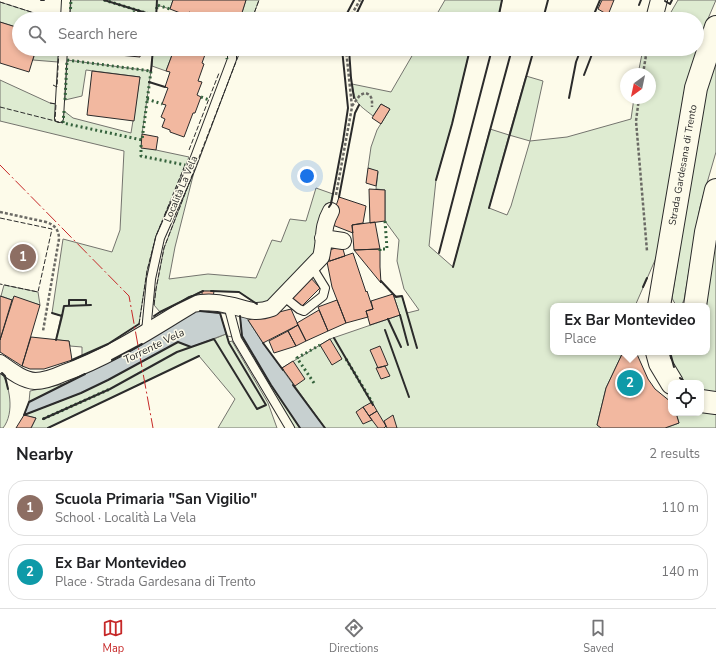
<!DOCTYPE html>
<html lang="en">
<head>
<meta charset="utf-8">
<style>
  :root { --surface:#fff; --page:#f6f6f6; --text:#202124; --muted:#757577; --line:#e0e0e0; --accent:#c62828 }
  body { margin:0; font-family:"Nunito Sans",sans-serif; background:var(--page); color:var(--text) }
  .controls { position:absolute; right:12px; bottom:12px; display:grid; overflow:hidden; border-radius:8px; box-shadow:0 2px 6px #0003 }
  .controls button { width:36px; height:36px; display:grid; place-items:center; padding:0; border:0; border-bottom:1px solid var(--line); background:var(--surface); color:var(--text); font:20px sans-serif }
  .compass { position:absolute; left:620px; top:68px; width:36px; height:36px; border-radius:50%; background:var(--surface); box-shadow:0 2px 6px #0003; rotate:213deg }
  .you { position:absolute; left:307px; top:176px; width:14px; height:14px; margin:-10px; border:3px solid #fff; border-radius:50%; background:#1a73e8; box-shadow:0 0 0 6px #1a73e833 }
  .badge { display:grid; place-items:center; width:26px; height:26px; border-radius:50%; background:var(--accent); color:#fff; font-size:13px; font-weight:700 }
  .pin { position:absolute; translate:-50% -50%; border:2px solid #fff; box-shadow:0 1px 4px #0006 }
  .popup { position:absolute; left:550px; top:303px; width:160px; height:52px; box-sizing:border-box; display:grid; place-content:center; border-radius:8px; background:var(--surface); filter:drop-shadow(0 1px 3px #0005); font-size:13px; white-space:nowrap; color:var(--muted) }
  .popup b { font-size:15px; color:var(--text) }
  .popup::after { content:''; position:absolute; left:50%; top:100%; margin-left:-8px; border:8px solid transparent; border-top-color:var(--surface) }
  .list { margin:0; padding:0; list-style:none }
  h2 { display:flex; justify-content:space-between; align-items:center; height:52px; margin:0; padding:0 16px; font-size:17px }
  h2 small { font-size:13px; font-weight:400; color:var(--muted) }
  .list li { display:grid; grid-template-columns:26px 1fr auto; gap:12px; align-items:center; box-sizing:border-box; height:56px; margin:0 8px 8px; padding:0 8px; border:1px solid var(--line); border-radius:16px }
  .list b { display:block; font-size:15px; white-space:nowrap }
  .list p { margin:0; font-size:13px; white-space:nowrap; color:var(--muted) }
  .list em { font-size:13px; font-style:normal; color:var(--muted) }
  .icon { flex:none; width:22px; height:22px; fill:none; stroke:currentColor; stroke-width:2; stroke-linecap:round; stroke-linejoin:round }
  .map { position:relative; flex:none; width:716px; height:428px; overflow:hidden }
  .search { position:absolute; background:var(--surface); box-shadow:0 2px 6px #0003; left:12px; right:12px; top:12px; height:44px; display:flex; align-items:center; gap:10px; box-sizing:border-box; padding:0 14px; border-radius:22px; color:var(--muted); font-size:15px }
  .sheet { height:180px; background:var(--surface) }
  nav { display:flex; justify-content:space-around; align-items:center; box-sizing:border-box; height:56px; border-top:1px solid var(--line); background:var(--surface); font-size:11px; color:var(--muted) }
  nav a { display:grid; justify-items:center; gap:2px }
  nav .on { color:var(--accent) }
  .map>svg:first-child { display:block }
  .green { fill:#deebd1; stroke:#74746e; fill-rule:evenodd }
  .water { fill:#c7d0d0; stroke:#74746e }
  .pier { fill:#fdfbea; stroke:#74746e }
  .building { fill:#f2b8a0; stroke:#2b2b2b }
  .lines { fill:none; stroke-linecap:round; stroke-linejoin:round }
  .lane-casing { stroke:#2b2b2b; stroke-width:10 }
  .street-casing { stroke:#2b2b2b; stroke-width:18 }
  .secondary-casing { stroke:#2b2b2b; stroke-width:24 }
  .primary-casing { stroke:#2b2b2b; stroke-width:24 }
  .path { stroke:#6a6964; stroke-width:2.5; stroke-dasharray:3 2; stroke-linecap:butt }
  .lane { stroke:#fdfbea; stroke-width:8 }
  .street { stroke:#fdfbea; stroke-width:16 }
  .secondary { stroke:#fdfbea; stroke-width:22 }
  .primary { stroke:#fdfbea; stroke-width:22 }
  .hedge { stroke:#34623c; stroke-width:3; stroke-dasharray:2 3; stroke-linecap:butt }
  .fence { stroke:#2b2b2b; stroke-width:1; stroke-dasharray:5 2; stroke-linecap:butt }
  .wall { stroke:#2b2b2b; stroke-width:2 }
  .power { stroke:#c62828; stroke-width:1; stroke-dasharray:14 3 2 3; stroke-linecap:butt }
  .labels { text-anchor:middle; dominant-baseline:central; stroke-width:3; stroke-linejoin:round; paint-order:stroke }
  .street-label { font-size:10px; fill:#2b2b2b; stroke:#fdfbea }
  .water-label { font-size:11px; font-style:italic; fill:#2b2b2b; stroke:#fdfbea }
</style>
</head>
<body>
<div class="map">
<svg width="716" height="428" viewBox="0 0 716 428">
  <rect width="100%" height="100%" fill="#fdfbea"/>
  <path class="green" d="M71 0H173L170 9 157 5 156 16 135 10 132 18 104 15V19H70Z
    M246 0H259L252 19H240Z
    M445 0H502L499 16 486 17 485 19H434Z
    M678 0H716L707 21 684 93 659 247 656 258 635 306H553V352H623L606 388 597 425 601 428H325L282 368 330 339 400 315 393 294 396 296H402L407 313 419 310 404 289 397 261 399 240 385 221V190L376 189 378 172 368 168 371 147 377 130 390 109 381 104 373 116C358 104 355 104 352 84L391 92 416 49H470L452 124 436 180 429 246 453 267 490 129 509 135 526 76 543 81 530 141 567 137 631 119 634 98H650V74H638L643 49H697V19H667ZM509 135 530 141 511 206 507 215 489 208Z
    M0 2 53 19H19V28L0 22Z
    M36 49H59L58 62 33 60Z
    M153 49H162L161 52 172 55 166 71 152 66Z
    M716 53V152L700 207 684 300 682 304 677 305 674 302 672 298 705 85Z
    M67 60 151 71 142 134 156 150 189 157 156 236 147 271 139 324 108 344 82 356V347L70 346 69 341 56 340 61 316 52 313 63 239 112 252 120 230 124 151 0 121V80L50 103 56 104 55 121 63 122 64 111 73 118 131 133 140 77 86 70 82 96 65 100Z
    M195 168 175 247 169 279 208 274 256 278 272 240 281 242 290 219 306 221 316 188 333 194 315 259 270 303 257 304 239 292 202 291 160 312 154 305 156 289 164 248Z
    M716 232V393L701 391V383C697 383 692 384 687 383 679 381 671 360 670 352H707L706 306Z
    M4 285 38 292 40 305 14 297 12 300 1 296Z
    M226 334 229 342 232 341 268 403 277 428H218L235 399 199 356 48 428H31L36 418 24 415 81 393 108 380 178 342 214 339Z
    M242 336 271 385 300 428H295L268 386 239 338Z
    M0 370C10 385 15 413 3 428H0Z
    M68 383 29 402 30 391Z
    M701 412 716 414V428H665L679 423 676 413H701Z"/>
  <path class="water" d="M202 311 246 317 263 343 325 428H300L271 385 242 337 226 334 191 347 178 342 108 380 81 393 24 415 29 402 127 353 192 312Z"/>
  <path class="pier" d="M220 313 240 316 242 336 238 338 227 336Z"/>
  <path class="building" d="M173 0H246L240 19H235L222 15 221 19 204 13 203 17 189 12 188 16 170 9Z
    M602 0H614L608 15 598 9Z
    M104 15 132 18 131 19H104Z
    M0 22 19 28V49H36L29 72 0 63Z
    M98 49H141L140 57 98 53Z
    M169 49H207L202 63 204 64 198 81 202 82 197 95 201 97 195 113H193L184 137 170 132V130L162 127 165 119 161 117 166 105 162 104 168 88 165 87 170 72 166 71 172 55 167 54Z
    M92 71 140 77 134 121 87 115Z
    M381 104 390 109 381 124 372 118Z
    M142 134 158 137 156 150 141 148Z
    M368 168 378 171 376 186 366 183Z
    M369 189 385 190V221L370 223Z
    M339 197 366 206 363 223 352 225 353 233 330 224Z
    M375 222 380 249 354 250 352 225Z
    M342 246 345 256 330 261 326 251Z
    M380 249V267L381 283 354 250Z
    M353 253 366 292 367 291 373 309 366 311 368 317 346 323 332 287 327 262Z
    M309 276 320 288 301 307 289 295Z
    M202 291H214L213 298 202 297Z
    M393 294 400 315 370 325 366 311 373 309 371 301Z
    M0 296 12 300 0 340Z
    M14 296 40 305 22 366 0 352V340Z
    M337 300 346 323 328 331 318 307Z
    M291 309 298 325 263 343 248 320Z
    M319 310 328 331 306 341 297 323Z
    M298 325 306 341 296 346 288 331Z
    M288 331 296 346 274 353 269 341Z
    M31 337 69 341 72 360 44 369H30L22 366Z
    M330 339 342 359 332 365 320 345Z
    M380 346 388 365 378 368 370 350Z
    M623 352H636L648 379 655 389 671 402V413H676L679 423 665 428H601L597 425 606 388Z
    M293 361 305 379 295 386 282 368Z
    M385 366 390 376 381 379 376 368Z
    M372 402 377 411 369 416 363 407Z
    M363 407 372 420 363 424 356 412Z
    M377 411 386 426 384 428H378L369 416Z
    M24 415 36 418 31 428H16Z
    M393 415 397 428H387L384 421Z"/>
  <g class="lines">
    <defs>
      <path id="lane" d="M65 19 66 0
        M59 118 63 49
        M283 296 299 309 304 311 323 296 325 288 312 267
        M228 305 237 339 290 428
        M146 332 151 279 160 238 191 168 232 59V49"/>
      <path id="street" d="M654 19 659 0
        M323 238 343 241
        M0 363C10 370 22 380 35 381 45 381 55 377 64 373 110 357 151 329 193 304 204 302 217 302 228 305 246 308 252 315 272 308L321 257C326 239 321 229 331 211"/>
      <path id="secondary" d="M695 306 706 232 716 190"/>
      <path id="primary" d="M659 306 696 88 716 27
        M657 352 660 363 672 383
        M701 401 716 403"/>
    </defs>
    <use href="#lane" class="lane-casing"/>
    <use href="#street" class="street-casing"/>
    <use href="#secondary" class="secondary-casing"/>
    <use href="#primary" class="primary-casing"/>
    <path class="path" d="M349 19 360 0
      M643 74 647 49
      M639 98 636 121 647 251
      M352 106 360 95 365 93C373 95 372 101 372 107
      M336 195 352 107 346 49
      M0 212 46 222C55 225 59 230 59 239L43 331"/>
    <use href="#lane" class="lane"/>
    <use href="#street" class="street"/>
    <use href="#secondary" class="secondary"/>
    <use href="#primary" class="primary"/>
    <path class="hedge" d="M104 0 156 16
      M132 18 135 10
      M70 19 71 0
      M156 19 157 5 170 9
      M223 49 226 53 227 59
      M201 97 209 100
      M147 99 162 104
      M64 111 63 123 142 140 151 71 67 60 65 100
      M141 145V156L185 165
      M380 251V249H387L385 221
      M346 359 372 402 369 403
      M314 383 297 358 320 345
      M43 419 110 389"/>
    <path class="fence" d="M0 2 53 19
      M252 19 259 0
      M53 85 57 87 59 49
      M50 103 56 104 55 121
      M0 107 63 123
      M189 150 219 73
      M0 218 52 229 38 292 0 284
      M154 305 156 289 164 248 241 49
      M139 324 147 271 156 236 185 165"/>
    <path class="wall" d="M41 0H44
      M104 0 156 16
      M665 1 670 4 672 0
      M639 5 641 0
      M156 19 157 0
      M344 19 354 0
      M354 19 363 0
      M498 19 502 0
      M543 19 548 0
      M592 19 600 0
      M606 19 609 13
      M153 49 167 54
      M349 49 351 78 354 98
      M151 71 153 49
      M584 75 594 49
      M149 82 165 87
      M569 98 576 62 581 49
      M436 180 452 124 470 49
      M339 197 355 113 359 105
      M329 207 331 204 343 141 348 108 342 49
      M489 208 534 49
      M439 253 492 49
      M453 267 512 49
      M381 281 396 297 402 296 417 348
      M643 287 647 278
      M211 291 239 292 257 304
      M69 306V300H86V305
      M52 313 62 316 56 340
      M400 315 408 345
      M62 316 64 306 91 305
      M154 316 160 312 203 291
      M240 316 242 336 271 385 300 428
      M388 319 401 347
      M385 330 409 397
      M334 338 373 405
      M263 343 283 370
      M670 352 674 367
      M72 360 108 344 139 324
      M112 360 142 344
      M2 373 5 376 8 389
      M680 378 686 383
      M293 385 325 428
      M24 415 29 402 85 374
      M24 415 81 393 108 380 178 342 191 347
      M43 419 110 389 177 352 214 339 257 409 266 405 229 343 220 313 200 311
      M48 428 199 356"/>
    <path class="power" d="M0 165 129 296 153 428"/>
  </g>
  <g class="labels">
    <g class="street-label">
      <text transform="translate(683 165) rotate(-80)">Strada Gardesana di Trento</text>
      <text transform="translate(181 189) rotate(-67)">Località La Vela</text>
    </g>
    <g class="water-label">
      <text transform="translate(154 346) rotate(-26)">Torrente Vela</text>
    </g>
  </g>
</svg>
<div class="controls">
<button><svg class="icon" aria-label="locate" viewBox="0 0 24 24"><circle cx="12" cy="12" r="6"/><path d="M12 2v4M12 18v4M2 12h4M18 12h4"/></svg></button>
</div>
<svg class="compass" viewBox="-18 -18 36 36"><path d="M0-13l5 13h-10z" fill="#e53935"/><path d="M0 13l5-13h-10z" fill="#757577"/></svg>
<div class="you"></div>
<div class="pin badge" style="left:23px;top:257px;background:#8d6e63">1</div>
<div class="pin badge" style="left:630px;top:383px;background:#0f9aa8">2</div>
<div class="popup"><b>Ex Bar Montevideo</b>Place</div>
<div class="search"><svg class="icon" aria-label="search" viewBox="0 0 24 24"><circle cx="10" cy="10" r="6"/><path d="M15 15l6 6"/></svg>Search here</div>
</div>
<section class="sheet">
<h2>Nearby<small>2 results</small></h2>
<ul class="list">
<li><span class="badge" style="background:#8d6e63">1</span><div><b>Scuola Primaria &quot;San Vigilio&quot;</b><p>School · Località La Vela</p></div><em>110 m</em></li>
<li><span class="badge" style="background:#0f9aa8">2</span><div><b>Ex Bar Montevideo</b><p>Place · Strada Gardesana di Trento</p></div><em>140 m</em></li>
</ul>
</section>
<nav>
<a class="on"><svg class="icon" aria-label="map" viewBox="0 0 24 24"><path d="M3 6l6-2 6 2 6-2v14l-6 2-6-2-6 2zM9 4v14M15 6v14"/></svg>Map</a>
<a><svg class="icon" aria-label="directions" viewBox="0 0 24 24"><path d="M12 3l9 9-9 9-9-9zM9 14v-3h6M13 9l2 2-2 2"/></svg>Directions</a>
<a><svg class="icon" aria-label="saved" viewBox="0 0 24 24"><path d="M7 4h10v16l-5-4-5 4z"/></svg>Saved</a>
</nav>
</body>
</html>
